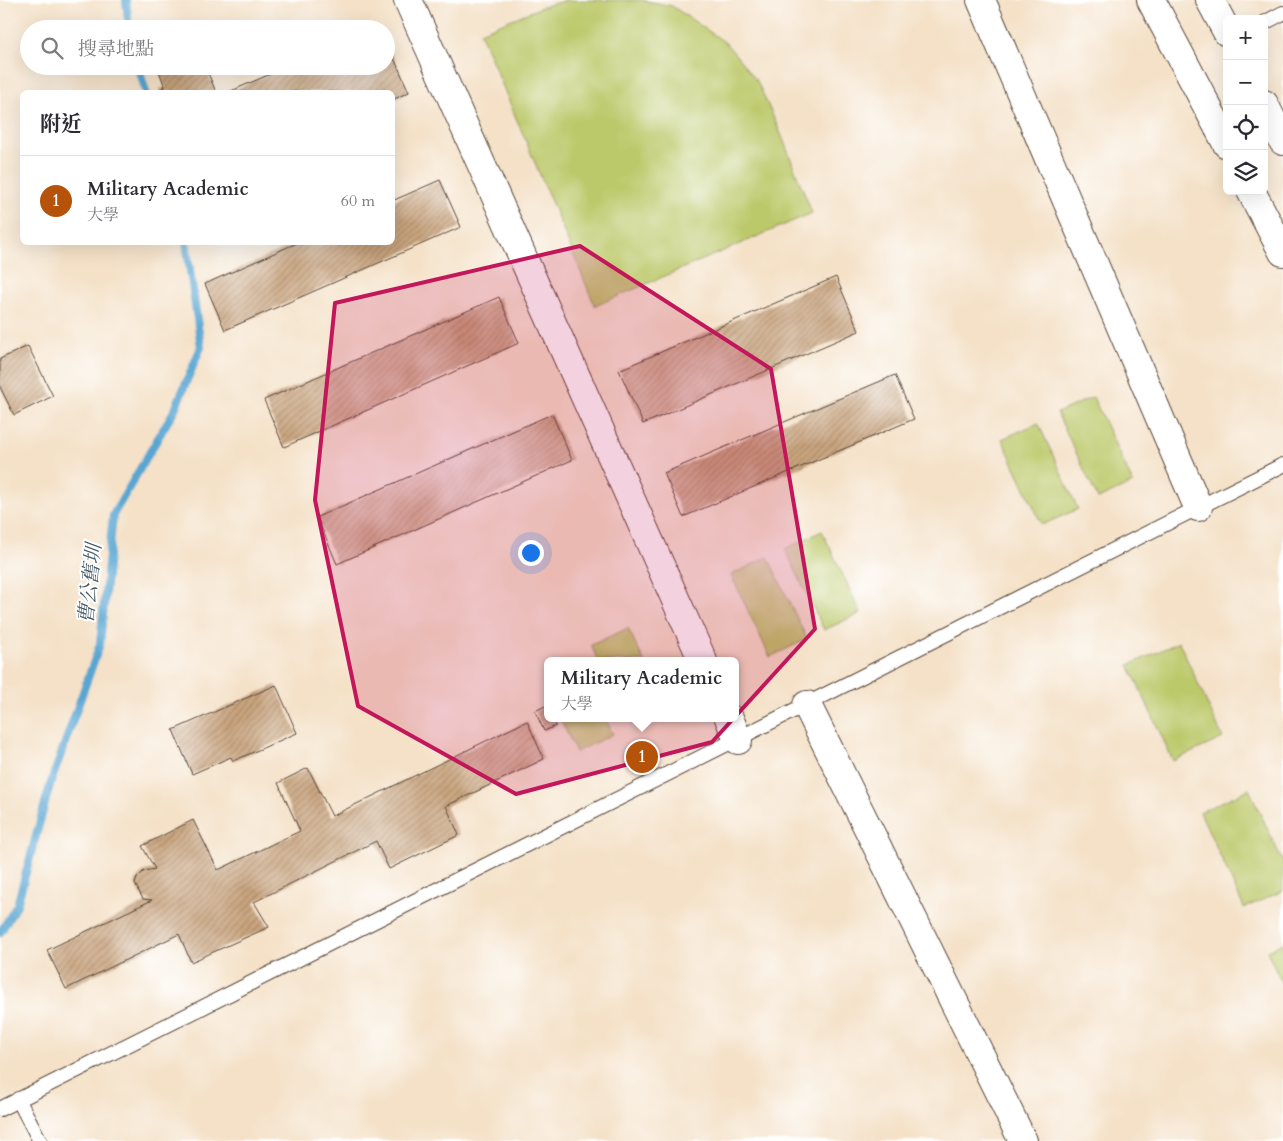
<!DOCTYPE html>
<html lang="zh-TW">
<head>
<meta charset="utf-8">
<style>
  :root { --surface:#fff; --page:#f2f2f3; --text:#2b2b33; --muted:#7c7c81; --line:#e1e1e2; --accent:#b45309 }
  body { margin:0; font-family:Cardo,"Noto Serif TC",serif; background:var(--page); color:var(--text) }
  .controls { position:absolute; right:15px; top:15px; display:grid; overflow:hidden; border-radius:8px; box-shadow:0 5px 20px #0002 }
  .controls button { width:45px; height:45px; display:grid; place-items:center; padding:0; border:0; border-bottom:1px solid var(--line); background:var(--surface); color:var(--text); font:25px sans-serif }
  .you { position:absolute; left:530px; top:552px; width:18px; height:18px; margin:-12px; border:4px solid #fff; border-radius:50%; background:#1a73e8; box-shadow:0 0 0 8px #1a73e833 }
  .badge { display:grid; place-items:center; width:32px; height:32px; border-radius:50%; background:var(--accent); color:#fff; font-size:16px; font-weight:700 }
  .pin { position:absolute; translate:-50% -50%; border:2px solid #fff; box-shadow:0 1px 5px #0006 }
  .popup { position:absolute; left:544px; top:657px; width:195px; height:65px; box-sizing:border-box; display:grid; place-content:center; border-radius:8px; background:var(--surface); filter:drop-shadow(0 1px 4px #0005); font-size:16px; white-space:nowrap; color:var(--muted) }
  .popup b { font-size:19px; color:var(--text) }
  .popup::after { content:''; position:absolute; left:50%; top:100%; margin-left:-10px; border:10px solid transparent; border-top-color:var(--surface) }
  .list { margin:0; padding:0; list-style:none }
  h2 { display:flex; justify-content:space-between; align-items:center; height:65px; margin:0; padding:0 20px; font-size:21px }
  h2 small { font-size:16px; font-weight:400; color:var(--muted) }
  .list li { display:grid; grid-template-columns:32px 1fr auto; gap:15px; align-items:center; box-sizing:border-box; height:90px; padding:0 20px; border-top:1px solid var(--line) }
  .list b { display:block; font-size:19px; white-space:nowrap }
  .list p { margin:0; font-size:16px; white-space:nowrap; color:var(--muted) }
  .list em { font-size:16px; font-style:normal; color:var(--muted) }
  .icon { flex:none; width:28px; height:28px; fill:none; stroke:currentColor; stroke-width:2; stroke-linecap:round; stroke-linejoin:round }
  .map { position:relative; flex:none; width:1283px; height:1141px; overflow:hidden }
  .search { position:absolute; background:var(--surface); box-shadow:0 5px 20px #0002; left:20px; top:20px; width:375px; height:55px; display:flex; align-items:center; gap:12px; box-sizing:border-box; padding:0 18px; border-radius:28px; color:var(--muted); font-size:19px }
  .panel { position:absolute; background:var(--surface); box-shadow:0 5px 20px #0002; left:20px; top:90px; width:375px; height:155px; border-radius:8px }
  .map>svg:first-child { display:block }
  .pitch { fill:#bcc96b; stroke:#7c7a44 }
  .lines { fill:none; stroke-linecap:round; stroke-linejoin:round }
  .stream { stroke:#59a6d2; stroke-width:8 }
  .building { fill:url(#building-hatch) }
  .lane-casing { stroke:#574537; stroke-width:16 }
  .street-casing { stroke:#574537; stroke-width:30 }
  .lane { stroke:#fff; stroke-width:14 }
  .street { stroke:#fff; stroke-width:28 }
  .marked { fill:#c2185b; fill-opacity:0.2; stroke:#c2185b; stroke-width:4; stroke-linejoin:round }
  .labels { text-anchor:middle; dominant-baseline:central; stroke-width:4; stroke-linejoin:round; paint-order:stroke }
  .water-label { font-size:20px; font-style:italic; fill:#475c66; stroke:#fff }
</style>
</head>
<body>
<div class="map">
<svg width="1283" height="1141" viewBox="0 0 1283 1141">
  <defs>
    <pattern id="building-hatch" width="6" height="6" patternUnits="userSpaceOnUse" patternTransform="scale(1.25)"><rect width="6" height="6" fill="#c9a47e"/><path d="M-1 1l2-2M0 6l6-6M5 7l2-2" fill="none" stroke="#a48667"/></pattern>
  </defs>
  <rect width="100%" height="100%" fill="#fff"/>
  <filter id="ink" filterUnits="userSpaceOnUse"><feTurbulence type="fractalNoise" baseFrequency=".02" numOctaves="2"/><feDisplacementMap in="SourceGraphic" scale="10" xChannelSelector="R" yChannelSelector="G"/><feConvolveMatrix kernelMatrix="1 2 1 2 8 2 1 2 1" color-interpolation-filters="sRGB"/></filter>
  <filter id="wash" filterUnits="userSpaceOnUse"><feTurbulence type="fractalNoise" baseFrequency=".0096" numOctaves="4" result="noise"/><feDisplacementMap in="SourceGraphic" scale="20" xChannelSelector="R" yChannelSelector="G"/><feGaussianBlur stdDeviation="1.12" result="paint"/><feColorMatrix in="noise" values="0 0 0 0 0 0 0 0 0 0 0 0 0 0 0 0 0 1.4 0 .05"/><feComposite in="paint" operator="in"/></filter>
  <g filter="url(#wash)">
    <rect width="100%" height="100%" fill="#f4e1c7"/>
    <path class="pitch" d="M566 0H642L672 6 726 43 757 81 781 134 812 213 595 306 480 32 542 7Z
      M1093 397 1133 483 1098 499 1057 413Z
      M1038 423 1078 509 1042 525 1002 439Z
      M822 531 861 613 824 630 785 549Z
      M768 557 807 639 770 657 731 575Z
      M628 628 644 661H598L591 645Z
      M1179 642 1223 738 1173 761 1129 665Z
      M560 718H605L613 734 576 752Z
      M1249 789 1283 862V891L1244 908 1200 812Z
      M1283 943V985L1267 951Z"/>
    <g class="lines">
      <path class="stream" d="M126 0 129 29
        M138 66 146 92
        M0 933 17 905 50 785 100 644 113 515 175 409 201 347 186 242"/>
    </g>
    <g id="blocks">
      <path class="building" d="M386 40 409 92 392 100V92H229L289 66H386Z
        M157 66H205L216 92H161L159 89 165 87Z
        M440 180 461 227 225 330 205 284 299 242H392V201Z
        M836 277 859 331 643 424 619 370Z
        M499 297 519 343 284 447 264 400Z
        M28 346 53 396 14 415 0 387V359Z
        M895 375 914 419 683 517 664 473Z
        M552 414 572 460 337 564 317 517Z
        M276 685 297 733 233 761 231 757 192 774 173 730Z
        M547 705 548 718H553L556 726 544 731 535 711Z
        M527 721 544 759 446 806 459 835 389 869 376 841 254 902 269 927 191 962 179 934 66 989 47 950 152 900 143 899 135 884 137 878 144 871 155 869 142 846 193 820 218 870 300 831 278 783 308 768 332 816Z"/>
    </g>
  </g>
  <g filter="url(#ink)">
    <use href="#blocks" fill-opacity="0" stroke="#574537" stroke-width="1"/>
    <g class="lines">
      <defs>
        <path id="lane" d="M1264 23 1283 13
          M18 1099 40 1141
          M0 1109 1283 465"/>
        <path id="street" d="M408 0 703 661
          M981 0 1198 507
          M1151 0 1227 144
          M1210 0 1227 32
          M1264 104 1283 141
          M1251 191 1283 252
          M807 705 1023 1141
          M729 718 738 740"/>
      </defs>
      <use href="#lane" class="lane-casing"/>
      <use href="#street" class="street-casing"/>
      <use href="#lane" class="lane"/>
      <use href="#street" class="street"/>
    </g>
  </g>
  <path class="marked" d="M580 246 771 369 815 629 712 742 516 794 358 706 315 500 335 303Z"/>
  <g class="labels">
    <g class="water-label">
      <text transform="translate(90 584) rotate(-84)">曹公舊圳</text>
    </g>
  </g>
</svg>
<div class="controls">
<button>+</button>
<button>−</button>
<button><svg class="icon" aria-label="locate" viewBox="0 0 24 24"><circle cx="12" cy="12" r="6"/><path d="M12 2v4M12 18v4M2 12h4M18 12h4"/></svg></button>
<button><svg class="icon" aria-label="layers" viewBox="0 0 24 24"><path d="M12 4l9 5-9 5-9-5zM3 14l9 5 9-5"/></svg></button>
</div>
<div class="you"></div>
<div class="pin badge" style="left:642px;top:757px">1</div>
<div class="popup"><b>Military Academic</b>大學</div>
<div class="search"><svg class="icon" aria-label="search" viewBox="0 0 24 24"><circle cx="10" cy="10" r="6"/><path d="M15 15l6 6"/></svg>搜尋地點</div>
<section class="panel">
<h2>附近<small></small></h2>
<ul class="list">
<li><span class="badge">1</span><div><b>Military Academic</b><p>大學</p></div><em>60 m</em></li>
</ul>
</section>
</div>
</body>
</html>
